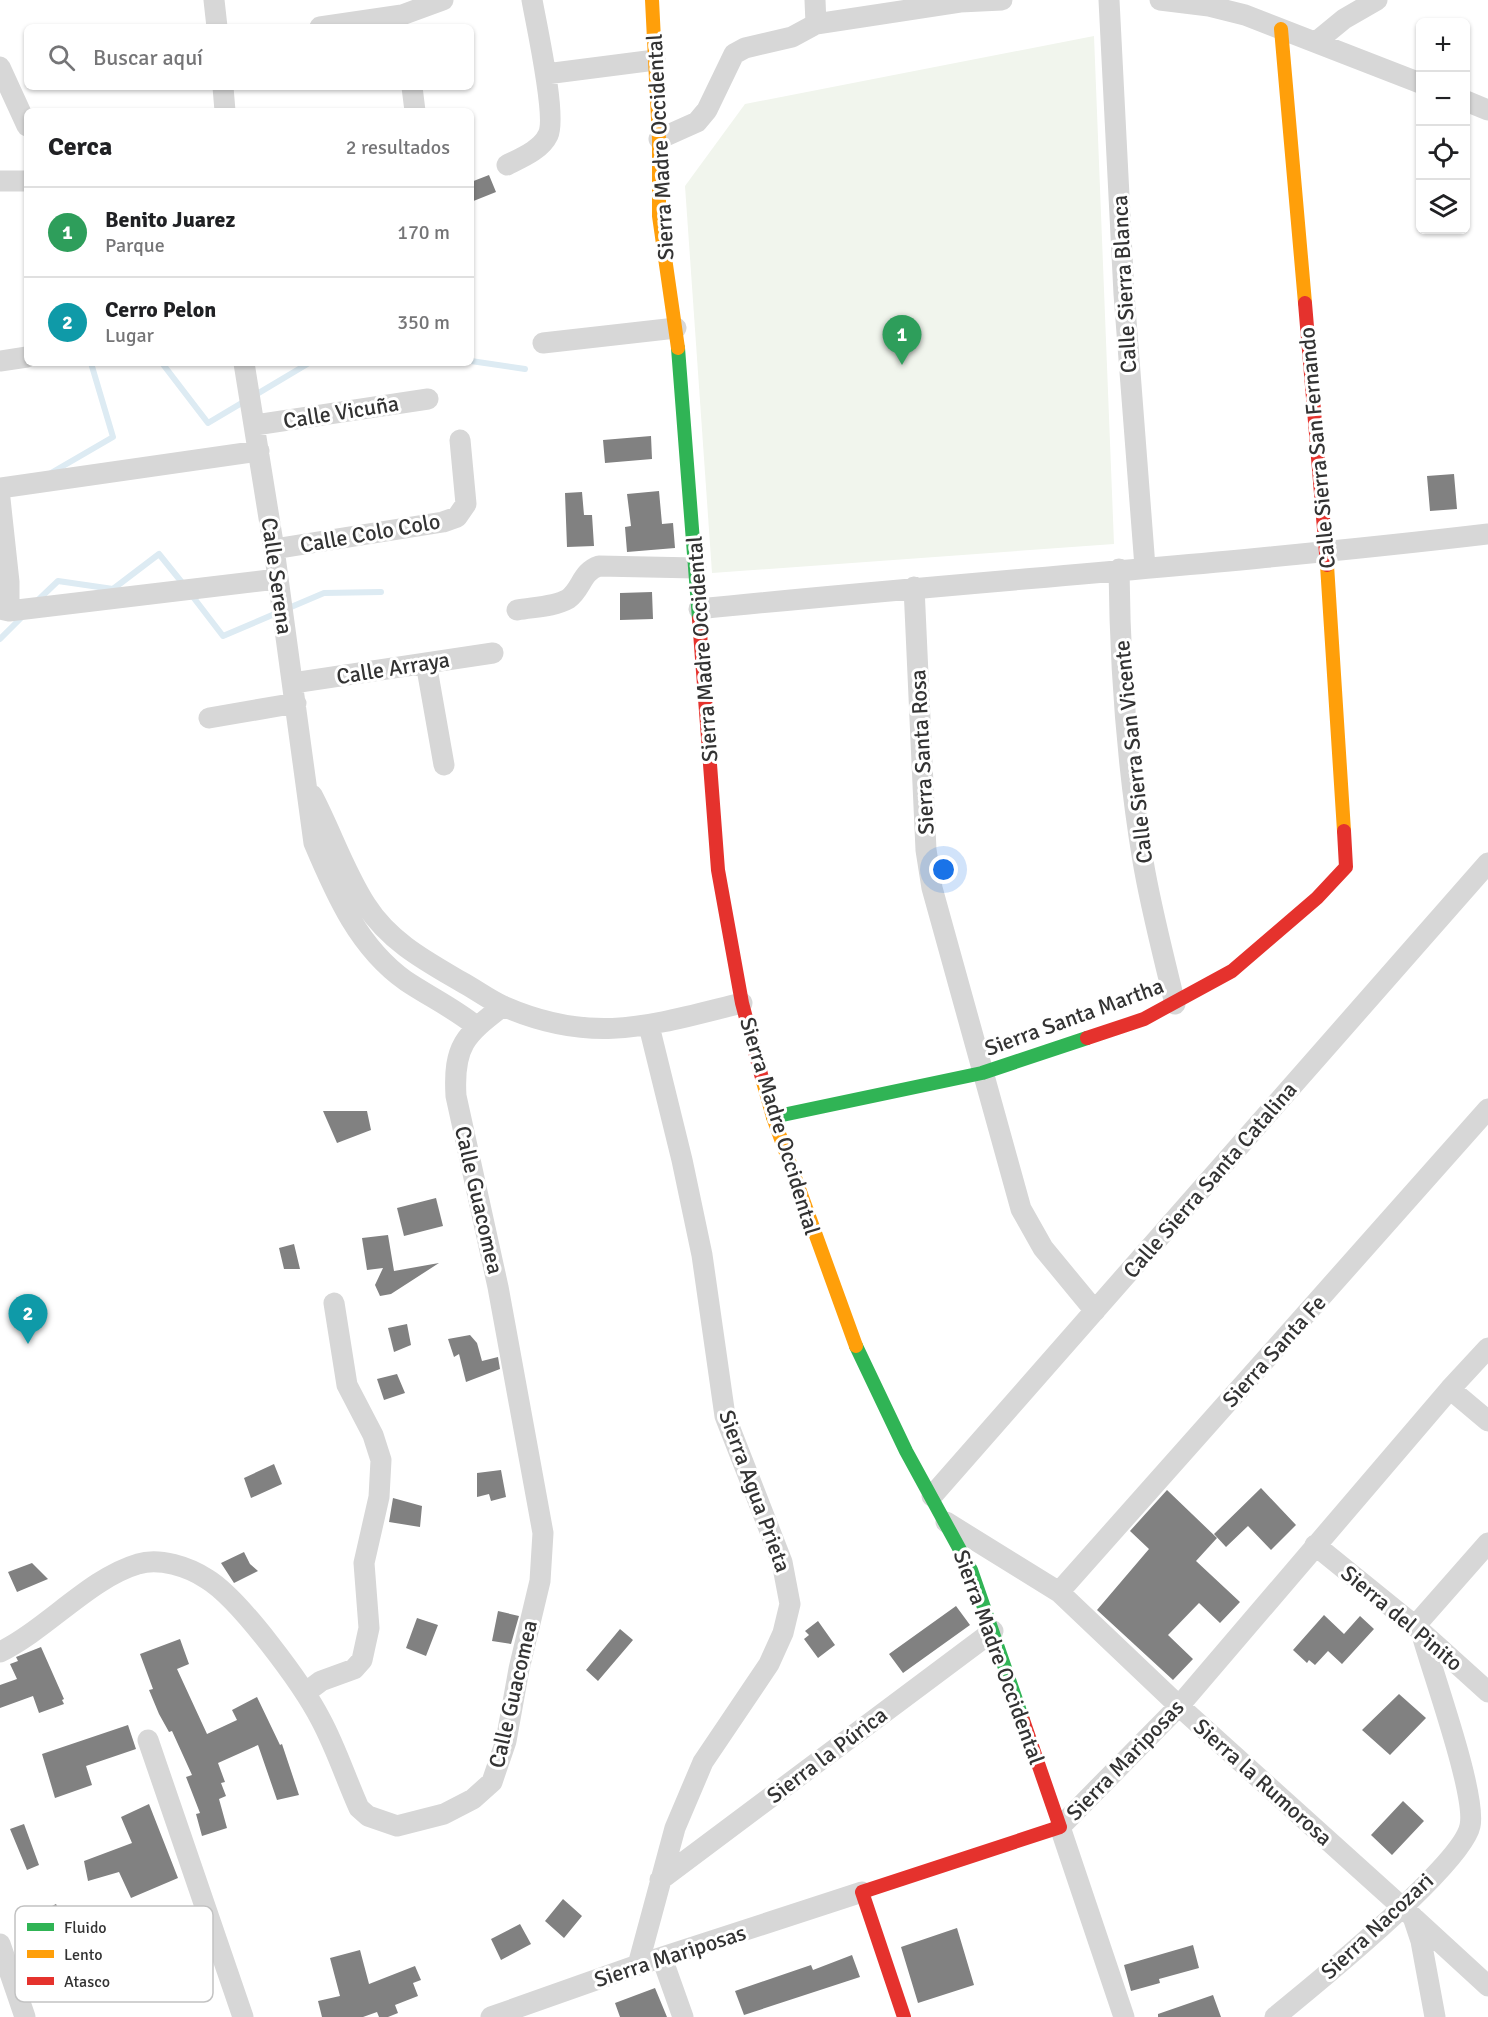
<!DOCTYPE html>
<html lang="es">
<head>
<meta charset="utf-8">
<style>
  :root { --surface:#fff; --page:#f2f2f2; --text:#202124; --muted:#757577; --line:#e0e0e0; --accent:#7c3aed }
  body { margin:0; font-family:Signika,sans-serif; background:var(--page); color:var(--text) }
  .controls { position:absolute; right:18px; top:18px; display:grid; overflow:hidden; border-radius:9px; box-shadow:0 2px 4px #0004 }
  .controls button { width:54px; height:54px; display:grid; place-items:center; padding:0; border:0; border-bottom:2px solid var(--line); background:var(--surface); color:var(--text); font:30px sans-serif }
  .you { position:absolute; left:944px; top:870px; width:21px; height:21px; margin:-15px; border:4px solid #fff; border-radius:50%; background:#1a73e8; box-shadow:0 0 0 9px #1a73e833 }
  .badge { display:grid; place-items:center; width:39px; height:39px; border-radius:50%; background:var(--accent); color:#fff; font-size:20px; font-weight:700 }
  .pin { position:absolute; translate:-50% -50px; filter:drop-shadow(0 2px 3px #0008) }
  .pin::after { content:''; position:absolute; top:32px; width:21px; height:18px; background:inherit; clip-path:polygon(0 0,100% 0,50% 100%) }
  .list { margin:0; padding:0; list-style:none }
  h2 { display:flex; justify-content:space-between; align-items:center; height:78px; margin:0; padding:0 24px; font-size:26px }
  h2 small { font-size:20px; font-weight:400; color:var(--muted) }
  .list li { display:grid; grid-template-columns:39px 1fr auto; gap:18px; align-items:center; box-sizing:border-box; height:90px; padding:0 24px; border-top:2px solid var(--line) }
  .list b { display:block; font-size:22px; white-space:nowrap }
  .list p { margin:0; font-size:20px; white-space:nowrap; color:var(--muted) }
  .list em { font-size:20px; font-style:normal; color:var(--muted) }
  .icon { flex:none; width:33px; height:33px; fill:none; stroke:currentColor; stroke-width:2; stroke-linecap:round; stroke-linejoin:round }
  .map { position:relative; flex:none; width:1488px; height:2017px; overflow:hidden }
  .search { position:absolute; background:var(--surface); box-shadow:0 2px 4px #0004; left:24px; top:24px; width:450px; height:66px; display:flex; align-items:center; gap:15px; box-sizing:border-box; padding:0 21px; border-radius:9px; color:var(--muted); font-size:22px }
  .panel { position:absolute; background:var(--surface); box-shadow:0 2px 4px #0004; left:24px; top:108px; width:450px; height:258px; border-radius:9px }
  .map>svg:first-child { display:block }
  .park { fill:#f1f5ed }
  .lines { fill:none; stroke-linecap:round; stroke-linejoin:round }
  .stream { stroke:#ddebf3; stroke-width:6 }
  .building { fill:#818181 }
  .street { stroke:#d7d7d7; stroke-width:21 }
  .fast { stroke:#30b455; stroke-width:14 }
  .slow { stroke:#ff9f0a; stroke-width:14 }
  .jam { stroke:#e5322d; stroke-width:14 }
  .labels { text-anchor:middle; dominant-baseline:central; stroke-width:6; stroke-linejoin:round; paint-order:stroke }
  .street-label { font-size:22px; fill:#333; stroke:#fff }
  .key { fill:#fff; stroke:#c2c2c2; stroke-width:1.5 }
  .key-label { font-size:16px; fill:#333 }
</style>
</head>
<body>
<div class="map">
<svg width="1488" height="2017" viewBox="0 0 1488 2017">
  <rect width="100%" height="100%" fill="#fff"/>
  <path class="park" d="M1094 36 1114 544 712 573 685 186 745 104Z"/>
  <g class="lines">
    <path class="stream" d="M471 361 525 369
      M162 363 208 423 309 363
      M51 473 113 437 91 363
      M190 593 223 636 324 593 381 592
      M36 602 58 581 113 589 159 554 184 585
      M0 639 23 616"/>
  </g>
  <path class="building" d="M489 175 496 192 471 202V182Z
    M651 436 652 459 605 463 603 440Z
    M1454 474 1457 509 1430 511 1427 476Z
    M659 491 662 524 673 523 675 548 627 552 625 527 631 526 627 494Z
    M582 492 584 515H592L594 546 567 547 565 493Z
    M652 592 653 619 620 620V593Z
    M323 1111H367L371 1130 337 1143Z
    M436 1198 443 1226 404 1236 397 1208Z
    M388 1235 394 1271 439 1263 391 1294 380 1296 375 1285 383 1268 367 1270 362 1238Z
    M294 1244 300 1269H284L279 1248Z
    M407 1324 411 1345 394 1352 388 1328Z
    M470 1335 477 1343 482 1361 498 1357 500 1369 466 1382 459 1354 454 1357 448 1339Z
    M397 1374 405 1393 384 1400 377 1379Z
    M274 1464 282 1484 251 1498 244 1478Z
    M501 1470 506 1497 491 1501 489 1494 477 1497V1473Z
    M1261 1488 1296 1525 1271 1550 1248 1526 1226 1547 1214 1534Z
    M1167 1490 1217 1538 1196 1561 1240 1602 1220 1623 1199 1603 1168 1635 1193 1659 1173 1680 1097 1610 1149 1549 1130 1531Z
    M393 1498 422 1506 420 1527 389 1522Z
    M244 1552 250 1564 258 1571 234 1583 221 1563Z
    M32 1563 48 1579 17 1592 8 1572Z
    M956 1606 970 1625 903 1673 889 1654Z
    M498 1611 519 1616 511 1644 492 1641Z
    M1324 1615 1344 1634 1360 1616 1374 1629 1342 1664 1328 1651 1315 1665 1309 1660 1307 1663 1293 1650Z
    M417 1618 438 1625 426 1656 406 1648Z
    M818 1621 835 1645 818 1658 804 1639 809 1635 805 1631Z
    M620 1629 633 1640 598 1681 586 1670Z
    M180 1639 189 1664 177 1669 207 1734 237 1720 232 1710 257 1697 280 1745 282 1744 299 1795 277 1800 258 1745 218 1763 225 1782 221 1783 226 1796 219 1799 227 1828 202 1836 196 1814 200 1813 186 1777 192 1775 172 1731 169 1732 159 1714 149 1690 153 1689 140 1654Z
    M41 1647 64 1699 62 1700 64 1704 39 1713 33 1696 0 1708V1685L17 1679 10 1664 18 1661 16 1657Z
    M1399 1694 1426 1718 1390 1755 1362 1730Z
    M128 1725 136 1749 86 1766 92 1785 55 1798 42 1754Z
    M1403 1801 1424 1821 1392 1855 1371 1835Z
    M149 1804 178 1878 131 1898 119 1872 88 1881 84 1861 132 1843 121 1817Z
    M24 1824 39 1865 27 1870 10 1829Z
    M563 1899 582 1916 564 1938 545 1921Z
    M56 1904 66 1924 42 1937 32 1916Z
    M520 1924 531 1944 501 1960 491 1939Z
    M957 1928 974 1985 918 2003 901 1947Z
    M1193 1945 1199 1968 1159 1979 1160 1983 1131 1991 1124 1965Z
    M360 1950 369 1984 415 1966 421 1980 413 1983 418 1996 395 2005 398 2013 388 2017H379L377 2012 363 2017H322L318 2001 340 1996 330 1958Z
    M852 1955 860 1977 744 2015 735 1991 811 1965 813 1970Z
    M655 1988 667 2017H620L615 2003Z
    M1213 1995 1221 2017H1158V2014Z"/>
  <g class="lines">
    <path class="street" d="M214 0 217 27
      M815 0 816 24
      M1109 0 1124 294 1145 567
      M1160 0 1209 6 1245 15 1420 83
      M320 27 402 15 443 0
      M1316 42 1344 19 1377 0
      M0 67 27 126
      M546 74 655 60
      M223 87 225 111
      M412 87 415 111
      M1466 101 1488 110
      M659 139 697 122 707 110 734 54 745 48 792 37 816 24 960 2 1002 0
      M507 165C521 158 541 150 548 135 557 117 536 23 532 0
      M0 181H27
      M543 343 676 328
      M0 361 27 357
      M244 363 274 549 314 843C336 895 359 948 406 981 430 997 452 1007 476 1026
      M255 425 428 399
      M0 488 259 451
      M0 499 9 582V611
      M274 549 443 522 457 517 466 504 460 440
      M1119 569C1120 667 1127 765 1143 861 1151 909 1164 957 1175 1004
      M914 587 926 850 932 888 1021 1209 1043 1248 1095 1311
      M0 609 9 611 277 579
      M699 609C962 582 1226 565 1488 534
      M517 610C532 607 554 607 568 599 582 589 581 572 599 566L696 568
      M426 663 444 765
      M293 683 493 653
      M209 718 296 703
      M312 795C331 831 344 871 366 905 389 941 424 960 460 981 475 989 488 999 503 1006 594 1046 652 1025 742 1003
      M1450 1389 1488 1421
      M932 1496 1488 863
      M946 1522 1059 1592 1179 1706 1413 1917 1421 1941 1435 2017
      M1315 1545 1415 1626 1488 1692
      M1059 1592 1488 1109
      M1415 1626 1488 1543
      M0 1652C47 1629 90 1578 138 1564 159 1557 189 1567 207 1579 240 1599 303 1685 321 1720 336 1748 346 1779 359 1808L368 1816 397 1826 444 1814 473 1799 492 1782 506 1741 519 1669 540 1581 543 1533 498 1287 456 1096C453 1046 465 1035 503 1006
      M305 1693 321 1681 354 1669 362 1660 369 1628 364 1563 379 1497 381 1460 373 1435 347 1385 334 1303
      M148 1740 243 2017
      M660 1880 993 1631
      M1415 1919 1488 1986
      M0 1944 25 2017
      M662 1958 683 2017
      M638 1965 675 1828 703 1762 769 1664 783 1633 790 1604 782 1562 725 1416 702 1255 682 1160 649 1026
      M491 2017 638 1965 862 1892
      M1124 2017 1060 1827 1179 1706 1450 1389 1488 1348
      M1275 2017C1312 1987 1462 1865 1470 1826 1477 1794 1431 1669 1421 1631"/>
    <path class="fast" d="M678 348 699 619
      M773 1117 982 1073 1087 1038
      M856 1346 906 1451 971 1570 1023 1720"/>
    <path class="slow" d="M652 0 659 139V216L678 348
      M1281 29 1305 303
      M1327 565 1344 831
      M762 1078 773 1117 856 1346"/>
    <path class="jam" d="M1305 303 1327 565
      M699 619 718 870 742 1003 762 1078
      M1087 1038 1144 1019 1232 971 1317 898 1346 867 1344 831
      M904 2017 862 1892 1060 1827 1023 1720"/>
  </g>
  <g class="labels">
    <g class="street-label">
      <text transform="translate(660 147) rotate(-93)">Sierra Madre Occidental</text>
      <text transform="translate(1124 284) rotate(-93)">Calle Sierra Blanca</text>
      <text transform="translate(341 412) rotate(-9)">Calle Vicuña</text>
      <text transform="translate(1317 448) rotate(-95)">Calle Sierra San Fernando</text>
      <text transform="translate(370 533) rotate(-10)">Calle Colo Colo</text>
      <text transform="translate(277 576) rotate(82)">Calle Serena</text>
      <text transform="translate(702 649) rotate(-94)">Sierra Madre Occidental</text>
      <text transform="translate(393 668) rotate(-9)">Calle Arraya</text>
      <text transform="translate(922 752) rotate(-93)">Sierra Santa Rosa</text>
      <text transform="translate(1133 752) rotate(-96)">Calle Sierra San Vicente</text>
      <text transform="translate(1074 1017) rotate(-20)">Sierra Santa Martha</text>
      <text transform="translate(780 1126) rotate(73)">Sierra Madre Occidental</text>
      <text transform="translate(1210 1180) rotate(-49)">Calle Sierra Santa Catalina</text>
      <text transform="translate(479 1200) rotate(77)">Calle Guacomea</text>
      <text transform="translate(1274 1351) rotate(-48)">Sierra Santa Fe</text>
      <text transform="translate(755 1491) rotate(70)">Sierra Agua Prieta</text>
      <text transform="translate(1402 1618) rotate(40)">Sierra del Pinito</text>
      <text transform="translate(999 1657) rotate(70)">Sierra Madre Occidental</text>
      <text transform="translate(513 1694) rotate(-77)">Calle Guacomea</text>
      <text transform="translate(827 1755) rotate(-37)">Sierra la Púrica</text>
      <text transform="translate(1125 1760) rotate(-46)">Sierra Mariposas</text>
      <text transform="translate(1263 1782) rotate(42)">Sierra la Rumorosa</text>
      <text transform="translate(1377 1926) rotate(-43)">Sierra Nacozari</text>
      <text transform="translate(670 1956) rotate(-18)">Sierra Mariposas</text>
    </g>
  </g>
  <rect x="15" y="1906" width="198" height="96" rx="9" class="key"/>
  <rect x="27" y="1923" width="27" height="8" fill="#30b455"/>
  <rect x="27" y="1950" width="27" height="8" fill="#ff9f0a"/>
  <rect x="27" y="1977" width="27" height="8" fill="#e5322d"/>
  <g class="key-label">
    <text x="64" y="1933">Fluido</text>
    <text x="64" y="1960">Lento</text>
    <text x="64" y="1987">Atasco</text>
  </g>
</svg>
<div class="controls">
<button>+</button>
<button>−</button>
<button><svg class="icon" aria-label="locate" viewBox="0 0 24 24"><circle cx="12" cy="12" r="6"/><path d="M12 2v4M12 18v4M2 12h4M18 12h4"/></svg></button>
<button><svg class="icon" aria-label="layers" viewBox="0 0 24 24"><path d="M12 4l9 5-9 5-9-5zM3 14l9 5 9-5"/></svg></button>
</div>
<div class="you"></div>
<div class="pin badge" style="left:902px;top:365px;background:#2e9e5b">1</div>
<div class="pin badge" style="left:28px;top:1344px;background:#0f9aa8">2</div>
<div class="search"><svg class="icon" aria-label="search" viewBox="0 0 24 24"><circle cx="10" cy="10" r="6"/><path d="M15 15l6 6"/></svg>Buscar aquí</div>
<section class="panel">
<h2>Cerca<small>2 resultados</small></h2>
<ul class="list">
<li><span class="badge" style="background:#2e9e5b">1</span><div><b>Benito Juarez</b><p>Parque</p></div><em>170 m</em></li>
<li><span class="badge" style="background:#0f9aa8">2</span><div><b>Cerro Pelon</b><p>Lugar</p></div><em>350 m</em></li>
</ul>
</section>
</div>
</body>
</html>
